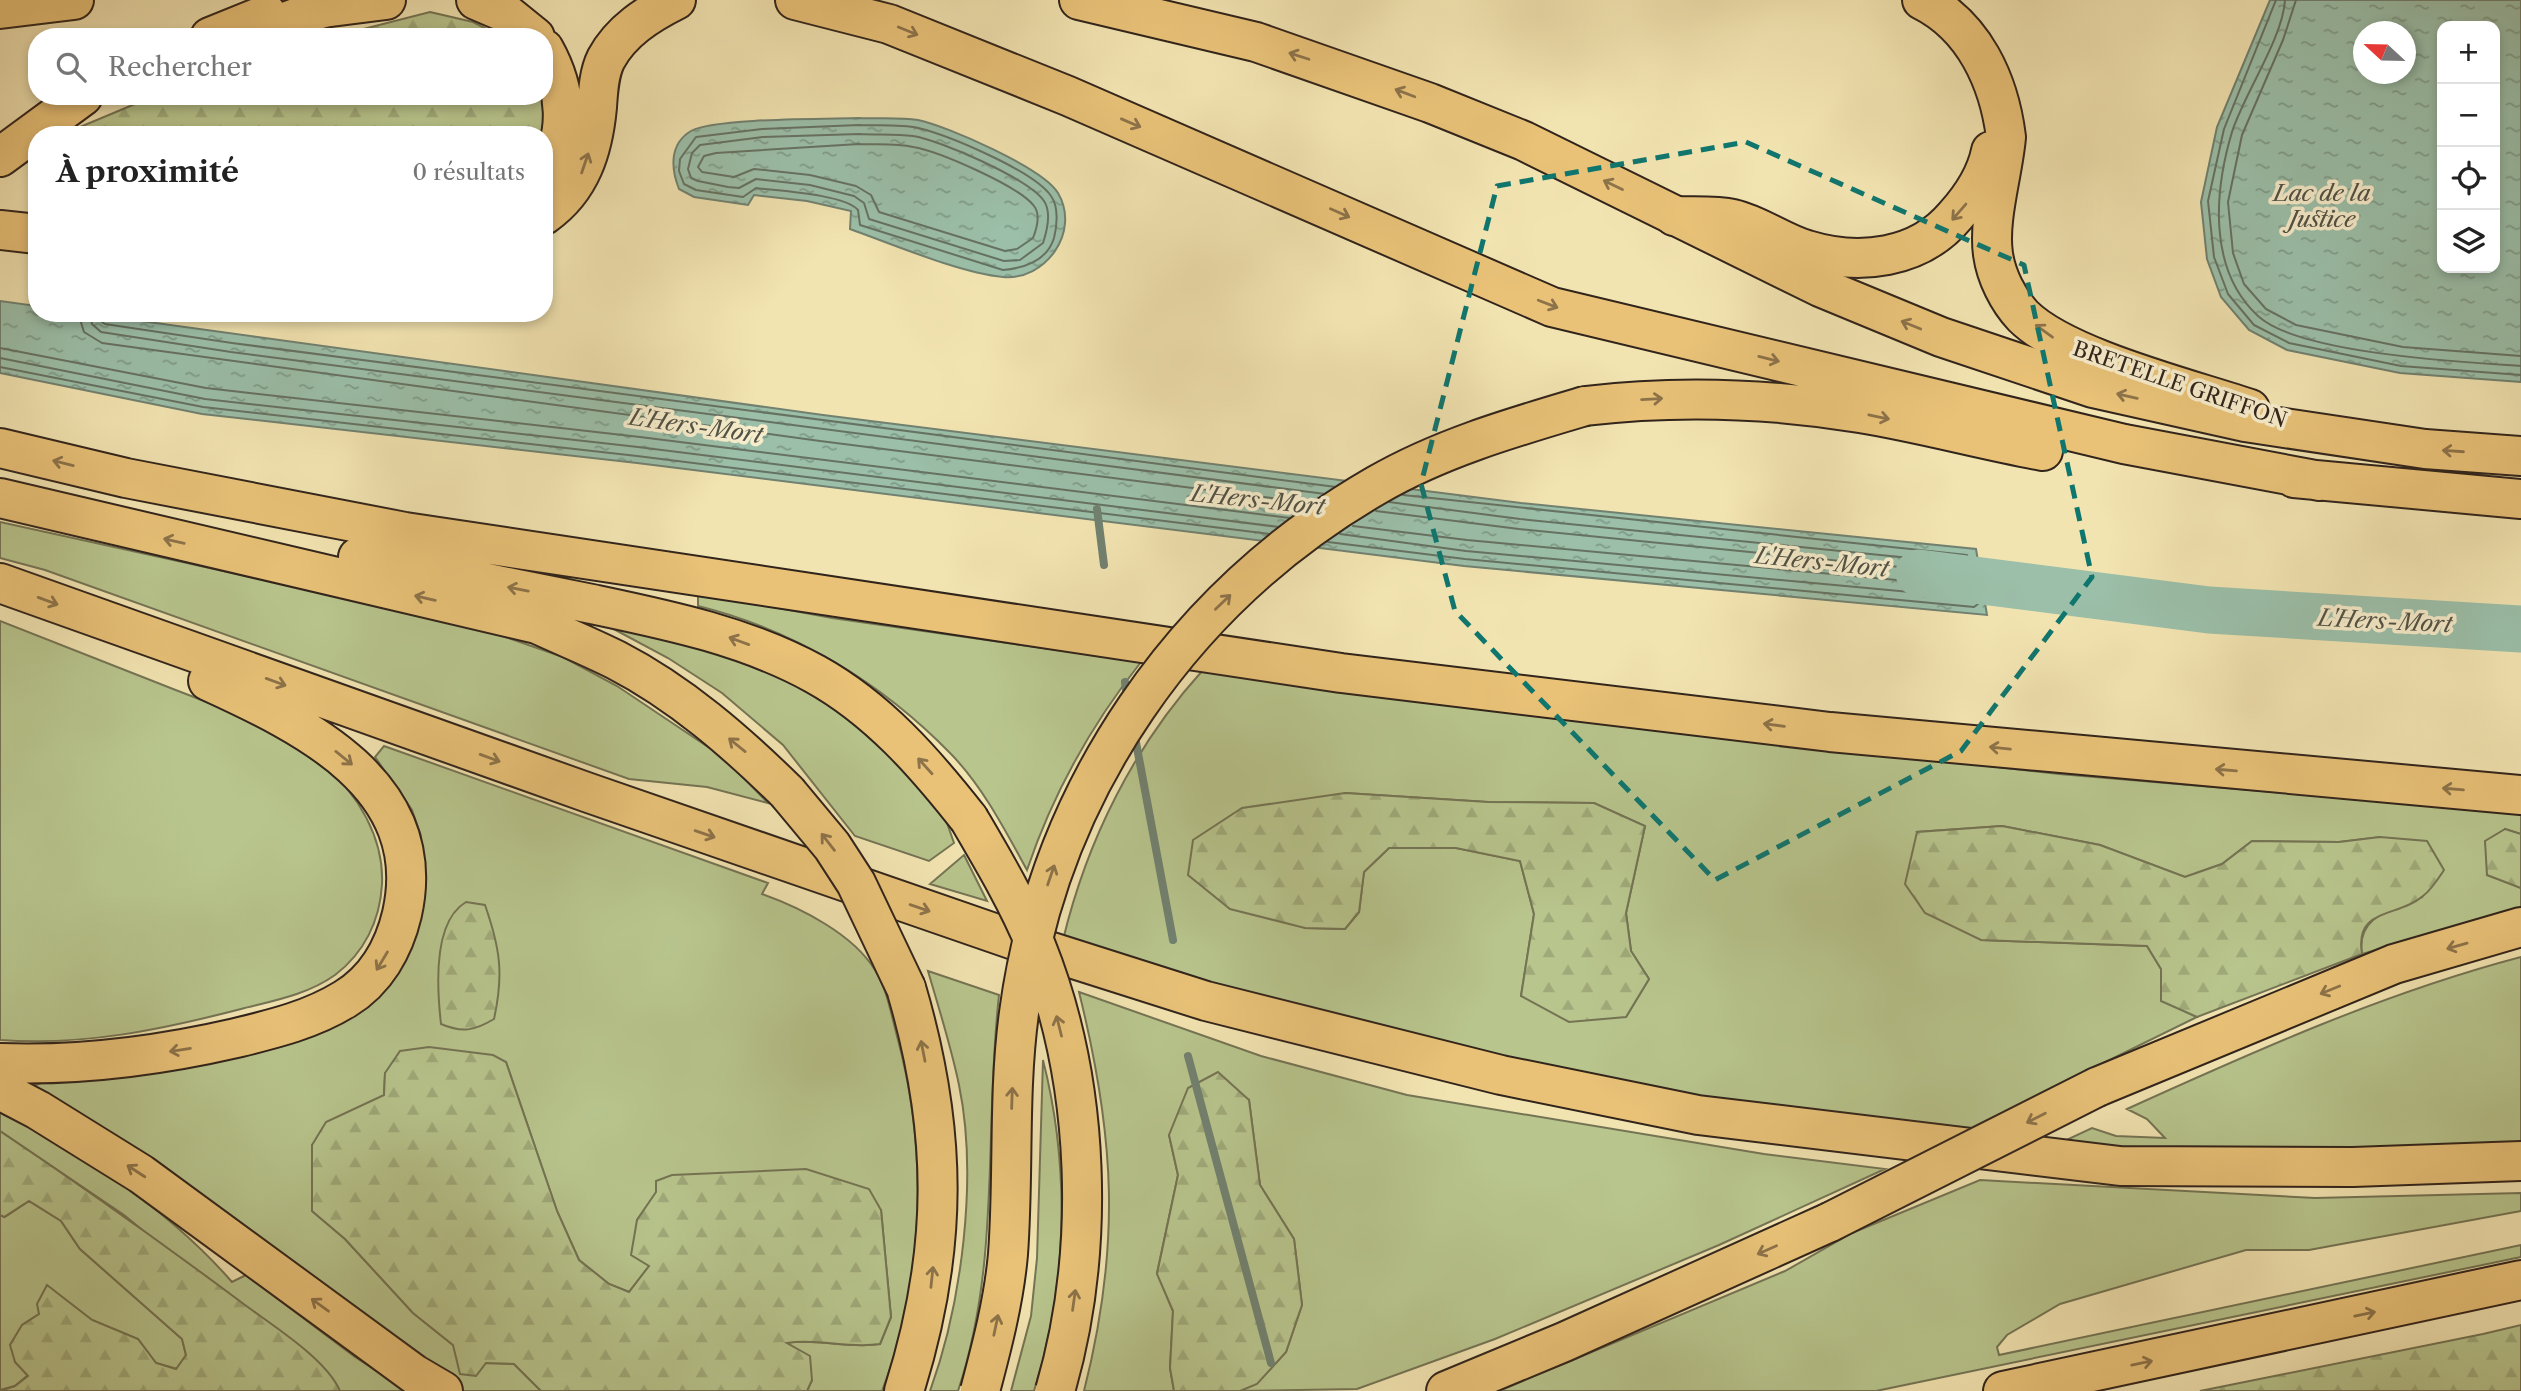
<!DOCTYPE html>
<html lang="fr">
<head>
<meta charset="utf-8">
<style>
  :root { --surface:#fff; --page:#f6f6f6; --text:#222; --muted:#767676; --line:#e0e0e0 }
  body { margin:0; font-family:"Libre Caslon Text",serif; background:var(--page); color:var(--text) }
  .controls { position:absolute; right:21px; top:21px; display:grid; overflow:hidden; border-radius:14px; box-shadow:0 4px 10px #0003 }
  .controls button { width:63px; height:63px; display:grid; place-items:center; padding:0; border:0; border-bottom:2px solid var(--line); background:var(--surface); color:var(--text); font:35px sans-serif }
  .compass { position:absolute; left:2353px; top:21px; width:63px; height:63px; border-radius:50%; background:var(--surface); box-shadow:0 4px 10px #0003; rotate:292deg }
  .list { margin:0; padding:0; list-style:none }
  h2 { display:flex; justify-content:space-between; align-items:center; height:91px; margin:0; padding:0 28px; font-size:30px }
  h2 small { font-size:23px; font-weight:400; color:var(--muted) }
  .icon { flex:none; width:38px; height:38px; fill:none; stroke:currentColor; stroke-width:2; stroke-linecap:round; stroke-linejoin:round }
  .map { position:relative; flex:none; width:2521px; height:1391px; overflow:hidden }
  .search { position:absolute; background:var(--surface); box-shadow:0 4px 10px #0003; left:28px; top:28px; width:525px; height:77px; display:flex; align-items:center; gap:18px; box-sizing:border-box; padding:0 24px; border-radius:28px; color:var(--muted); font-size:26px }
  .panel { position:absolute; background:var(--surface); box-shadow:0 4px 10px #0003; left:28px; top:126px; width:525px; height:196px; border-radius:28px }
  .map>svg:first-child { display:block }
  .grass { fill:#b8c58d; stroke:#747454; stroke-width:2; fill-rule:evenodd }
  .forest { fill:url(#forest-firs); stroke:#747454; stroke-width:2 }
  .water { fill:url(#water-ripples); stroke:#718170; stroke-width:2; fill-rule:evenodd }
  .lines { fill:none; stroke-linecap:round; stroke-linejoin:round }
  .shore { stroke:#667262; stroke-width:2 }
  .stream { stroke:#718170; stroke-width:8 }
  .river { stroke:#9bbfa9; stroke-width:47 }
  .major-casing { stroke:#31241b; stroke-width:42 }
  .highway-casing { stroke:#31241b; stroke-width:42 }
  .major { stroke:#e9c278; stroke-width:38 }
  .highway { stroke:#e9c278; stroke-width:38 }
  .highway-bridge-casing { stroke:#31241b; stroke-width:42; stroke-linecap:butt }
  .highway-bridge { stroke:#e9c278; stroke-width:38 }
  .oneway { stroke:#8d734a }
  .marked { fill:none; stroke:#0f766e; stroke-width:5; stroke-dasharray:14 9; stroke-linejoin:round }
  .labels { text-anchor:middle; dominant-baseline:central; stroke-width:7; stroke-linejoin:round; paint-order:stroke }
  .street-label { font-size:21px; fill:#31241b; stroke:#f7edcc }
  .water-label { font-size:23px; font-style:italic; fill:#515246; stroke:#f7edcc }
</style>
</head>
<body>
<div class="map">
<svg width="2521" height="1391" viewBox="0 0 2521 1391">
  <defs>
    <pattern id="forest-firs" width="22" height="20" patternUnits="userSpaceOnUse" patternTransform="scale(1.75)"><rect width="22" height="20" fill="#b8c58d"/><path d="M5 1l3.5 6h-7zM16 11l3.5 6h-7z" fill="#9fa979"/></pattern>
    <pattern id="water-ripples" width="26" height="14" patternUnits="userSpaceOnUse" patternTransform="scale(1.75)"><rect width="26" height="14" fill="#9bbfa9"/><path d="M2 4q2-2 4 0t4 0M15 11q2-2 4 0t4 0" fill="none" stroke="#7f9b89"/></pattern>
  </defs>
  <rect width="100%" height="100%" fill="#f2e4b1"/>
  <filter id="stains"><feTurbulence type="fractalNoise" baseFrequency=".00286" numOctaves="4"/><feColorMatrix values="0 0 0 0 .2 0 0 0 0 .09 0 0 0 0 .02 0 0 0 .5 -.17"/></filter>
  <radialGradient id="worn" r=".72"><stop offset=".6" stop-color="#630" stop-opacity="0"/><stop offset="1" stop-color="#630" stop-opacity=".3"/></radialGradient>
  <path class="grass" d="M0 522 423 615 494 633 563 657 617 686 723 757 768 803 707 787 629 779 45 570 0 558Z
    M698 593 832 618 1141 662C1091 725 1053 793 1027 870 1005 830 983 787 951 754 882 683 795 630 698 606Z
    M611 620 762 665 865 724 942 809 954 843 929 861 855 836 783 745 722 693 668 658 608 626Z
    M0 621C56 643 112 665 168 687 221 708 280 727 324 765 358 794 384 838 382 884 380 921 364 953 335 975 307 995 272 1001 241 1009 160 1030 83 1046 0 1040Z
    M1203 670 1565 718 2059 774 2521 813V834L2505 829 2487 875 2521 888V909L2362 954C2356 915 2393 910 2422 897L2380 837 2339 842 2252 841 2222 864 2185 877 2100 845 2002 826 1917 832 1981 940 2147 946 2161 969V1000L2197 1017 1957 1135 1776 1111 1380 1033 1063 940C1087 840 1134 746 1203 670ZM1345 793 1488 802 1594 803 1645 826 1626 913 1631 951 1649 979 1626 1017 1521 996 1534 914 1520 861 1456 848H1389L1364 872 1359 912 1345 929 1305 928Z
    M384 746 768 883 762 894C801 908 853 934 875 970 887 989 891 1014 897 1036 928 1151 925 1279 882 1391H807L812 1380 785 1343C818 1338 847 1349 880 1344L891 1317 881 1210 657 1192 637 1220 650 1265 629 1292 609 1284 579 1260 557 1211 506 1062 385 1073 384 1095 312 1145V1211L345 1239 413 1313 453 1345 486 1363 514 1364 541 1391H463L33 1087C48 1075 99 1080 121 1077 198 1066 274 1038 349 1017L423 875 421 836 412 810 375 757Z
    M964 855 987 901 930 884Z
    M2521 957V1149L2127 1147 2062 1142 2092 1128 2116 1136 2165 1138 2147 1119 2127 1109C2255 1051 2384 993 2521 957Z
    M928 971 999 995C984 1128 1001 1262 958 1391H930C962 1303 978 1177 959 1085 951 1046 939 1009 928 971Z
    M1079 992 1261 1056 1407 1095 1764 1154 1885 1169 1719 1245 1495 1339 1357 1389 1240 1391 1257 1383 1286 1352 1302 1305 1294 1239 1260 1185 1249 1100 1169 1135 1178 1175 1157 1273 1173 1311 1170 1368 1174 1391H1084C1121 1245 1115 1137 1079 992Z
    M1043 1060C1070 1167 1068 1285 1034 1391H1011L1031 1316 1037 1258Z
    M0 1113C83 1152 172 1213 232 1282L246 1275 355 1357 408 1391H340L124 1215 0 1131Z
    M1980 1180 2315 1198 2521 1193V1211L2309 1250H2246L2060 1304 2007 1335 1997 1347 1999 1355 2521 1245V1257L1876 1391H1499L1785 1271 1852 1233Z
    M29 1201 61 1221 80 1249 182 1339 186 1355 177 1369 156 1363 138 1339 92 1320 47 1286 39 1314 22 1325 15 1362 28 1375 15 1386 0 1390V1215L5 1217Z"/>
  <path class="forest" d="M430 12 473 22 502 37H332Z
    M154 96H544V131L542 135H61Z
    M1345 793 1488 802 1594 803 1645 826 1626 913 1631 951 1649 979 1626 1017 1569 1022 1521 996 1534 914 1520 861 1456 848H1389L1364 872 1359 912 1345 929 1305 928 1230 909 1188 875 1193 840 1242 808Z
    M2002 826 2100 845 2185 877 2222 864 2252 841 2339 842 2380 837 2427 841 2444 870C2438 879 2431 890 2423 896 2398 918 2354 907 2362 954L2197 1017 2161 1001V969L2147 946 1981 940 1925 913 1905 884 1917 832Z
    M2505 829 2521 834V888L2487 875 2485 841Z
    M466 902 485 905C500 948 504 974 494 1019 474 1031 462 1033 441 1024 437 989 432 922 466 902Z
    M429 1047 493 1055 506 1062 557 1211 579 1260 609 1284 629 1292 649 1266 631 1255 637 1220 656 1192V1181L672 1175 806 1169 869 1189 881 1210 891 1317 880 1344C848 1349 819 1338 787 1343L810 1356 812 1380 807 1391H541L514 1364 486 1363 476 1376 460 1374 453 1345 413 1313 345 1239 312 1211V1145L326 1122 384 1095 385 1073 400 1051Z
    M1218 1072 1249 1100 1260 1185 1294 1239 1302 1305 1286 1352 1257 1384 1240 1391H1174L1170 1368 1173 1311 1157 1274 1178 1175 1169 1135 1188 1088Z
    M0 1131C82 1186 162 1243 241 1302 270 1324 326 1358 340 1391H0L15 1386 28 1376 15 1362 10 1345 22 1325 39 1314 37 1304 47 1285 92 1320 138 1339 156 1363 176 1369 186 1355 182 1339 80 1249 61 1221 29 1201 4 1217 0 1215Z
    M2521 1325V1391H2200L2483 1334Z"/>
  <path class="water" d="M2270 0H2521V382L2400 373 2287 350 2249 330 2221 297 2207 259 2201 202 2217 127ZM2442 26H2495V268H2442ZM2364 32H2406V74H2364Z
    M859 118C878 119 899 117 918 120 947 126 1043 168 1058 193 1081 232 1045 281 1003 277 960 273 892 244 850 229L851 211 807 201 754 195 748 205 694 197 679 189C671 169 669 144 691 131 713 118 827 119 859 118Z
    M0 301 37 306V313H83L823 415 1521 503 1976 549 1987 615 1464 566 637 463 202 414 0 373Z"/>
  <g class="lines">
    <path class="shore" d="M2276 0 2224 129 2208 201 2214 257 2228 294 2254 325 2289 343 2401 366 2521 375
      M2285 0C2283 38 2244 94 2232 132 2214 192 2208 270 2258 316 2299 354 2463 362 2521 366
      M2296 0 2283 40 2242 135 2228 202 2233 253 2244 284 2266 309 2296 325 2403 347 2521 356
      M859 125C878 126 900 124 918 128 948 135 1034 171 1051 196 1059 207 1057 226 1054 238 1047 261 1025 268 1003 270L860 225 858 210C844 194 778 191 756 188L743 197 696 190 684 184 679 171 680 159 696 137 762 129Z
      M859 134C877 135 896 134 913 136 940 140 1029 179 1044 201 1052 213 1047 231 1043 243L1020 260 1004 261 869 219 864 203 854 196 810 185 756 179 739 188 728 187 698 181 691 178 688 169 692 153 700 145 763 137Z
      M859 144C877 145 896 143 913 147 938 151 1019 186 1034 206 1041 215 1037 228 1033 238L1017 249 1005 251 879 212 871 195 856 186 810 175 754 169 734 177 702 172 698 167 704 156 716 153Z
      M78 313 84 332 102 343 820 441 1311 503
      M89 313 92 324 101 332 231 352 1325 494
      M98 313 99 320 105 324 232 343 1336 487
      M0 348 206 388 640 437 1290 518
      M0 358 205 399 638 447 1279 527
      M0 367 203 407 637 456 1270 534
      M1353 526 1467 540 1951 585 1955 582 1950 572 1519 529 1376 511
      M1340 534 1466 551 1964 597 1967 594 1960 563 1520 519 1389 502
      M1328 542 1465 559 1974 607 1978 604 1967 555 1403 495"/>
    <path class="stream" d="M1097 509 1104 565
      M1125 682 1127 697
      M1135 737 1173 940
      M1188 1056 1271 1363"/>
    <path class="river" d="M1919 573 2209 610 2521 629"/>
    <defs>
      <path id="major" d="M476 0 504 12 535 37
        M1922 0C1974 26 1999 81 2006 137 2003 173 1988 219 1993 254 1996 276 2008 300 2023 316 2065 358 2191 389 2250 409
        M323 8 386 0
        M544 49C566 88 572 135 544 174
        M544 215C581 189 593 150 597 107 598 91 599 73 606 59 621 31 648 14 676 0
        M1674 216C1693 217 1715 215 1733 219 1759 225 1782 243 1807 250 1859 266 1919 259 1955 216 1972 197 1986 176 1991 151
        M0 230 37 234"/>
      <path id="highway" d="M795 0 889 24 1068 96 1552 307 2124 444 2320 481
        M1079 0 1256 42 1430 103 1524 141 1820 287 1941 337 2093 388 2245 422 2425 449 2521 456
        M0 9 74 0
        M210 37 267 14
        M244 37 323 8 355 0
        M0 157 83 96
        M1585 406C1677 395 1768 398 1860 413 1922 423 1982 440 2043 451
        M0 448 126 478 405 532 1341 673 1830 732 2521 795
        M2294 478 2521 499
        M0 498 537 624C563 636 590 647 616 660 680 693 736 742 787 792
        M358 557C436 573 514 588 592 604 668 620 746 636 815 674 878 709 925 763 969 819
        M0 583 589 793 1014 940 1206 1001 1501 1075 1698 1115 2120 1166 2353 1167 2521 1161
        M0 1063C80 1066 158 1056 236 1038 273 1029 311 1020 345 999 376 980 394 948 402 914 431 785 304 725 208 681
        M2097 1087 2394 964 2521 927
        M0 1090 38 1110 141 1174 414 1374 443 1391
        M904 1391C949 1249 948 1130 906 988
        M1446 1391 1564 1342 1830 1222
        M2003 1391 2521 1280"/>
    </defs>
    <use href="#major" class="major-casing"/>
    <use href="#highway" class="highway-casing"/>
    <use href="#major" class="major"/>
    <use href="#highway" class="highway"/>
    <defs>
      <path id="highway-bridge" d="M787 792 832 846 856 883 906 988
        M969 819C993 860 1018 902 1036 946 1091 1083 1096 1251 1055 1391
        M1830 1222 2097 1087
        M980 1391C992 1346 1004 1300 1008 1254 1014 1174 1008 1093 1019 1013 1049 790 1183 597 1377 485 1441 448 1514 427 1585 406"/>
    </defs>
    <use href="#highway-bridge" class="highway-bridge-casing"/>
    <use href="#highway-bridge" class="highway-bridge"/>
  </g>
  <defs><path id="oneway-shaft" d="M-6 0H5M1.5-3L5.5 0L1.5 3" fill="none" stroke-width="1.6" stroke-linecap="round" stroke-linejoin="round" transform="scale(1.75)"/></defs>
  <g class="oneway">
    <use href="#oneway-shaft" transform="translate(908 31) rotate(22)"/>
    <use href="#oneway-shaft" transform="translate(1299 56) rotate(-162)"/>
    <use href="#oneway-shaft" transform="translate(1405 93) rotate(-159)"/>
    <use href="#oneway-shaft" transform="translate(1131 123) rotate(23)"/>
    <use href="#oneway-shaft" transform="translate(585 163) rotate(-71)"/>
    <use href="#oneway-shaft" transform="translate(1613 185) rotate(-154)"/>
    <use href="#oneway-shaft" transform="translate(1959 212) rotate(131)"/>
    <use href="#oneway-shaft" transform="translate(1340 213) rotate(24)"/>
    <use href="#oneway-shaft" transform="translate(1548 304) rotate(21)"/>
    <use href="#oneway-shaft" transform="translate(1911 325) rotate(-158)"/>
    <use href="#oneway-shaft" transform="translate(2044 331) rotate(-144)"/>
    <use href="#oneway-shaft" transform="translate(1769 359) rotate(14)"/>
    <use href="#oneway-shaft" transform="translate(2127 396) rotate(-167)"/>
    <use href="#oneway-shaft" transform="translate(1652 399) rotate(-3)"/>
    <use href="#oneway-shaft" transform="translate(1879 417) rotate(12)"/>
    <use href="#oneway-shaft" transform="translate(2453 451) rotate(-176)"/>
    <use href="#oneway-shaft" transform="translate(63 463) rotate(-166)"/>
    <use href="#oneway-shaft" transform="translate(174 541) rotate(-167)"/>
    <use href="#oneway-shaft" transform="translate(518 589) rotate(-169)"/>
    <use href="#oneway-shaft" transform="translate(425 598) rotate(-167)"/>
    <use href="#oneway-shaft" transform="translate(48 601) rotate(20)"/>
    <use href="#oneway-shaft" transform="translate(1223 602) rotate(-44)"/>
    <use href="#oneway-shaft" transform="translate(739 641) rotate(-160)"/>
    <use href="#oneway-shaft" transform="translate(276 682) rotate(20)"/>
    <use href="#oneway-shaft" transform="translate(1774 725) rotate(-173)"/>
    <use href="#oneway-shaft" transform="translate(737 745) rotate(-141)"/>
    <use href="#oneway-shaft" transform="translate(2000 748) rotate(-174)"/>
    <use href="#oneway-shaft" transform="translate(344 758) rotate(39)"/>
    <use href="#oneway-shaft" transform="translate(490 758) rotate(20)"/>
    <use href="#oneway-shaft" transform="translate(925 766) rotate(-132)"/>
    <use href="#oneway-shaft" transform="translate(2226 770) rotate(-175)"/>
    <use href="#oneway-shaft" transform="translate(2453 789) rotate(-175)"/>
    <use href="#oneway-shaft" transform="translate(705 834) rotate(19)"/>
    <use href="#oneway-shaft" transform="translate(828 842) rotate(-128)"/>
    <use href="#oneway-shaft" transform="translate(1051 875) rotate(-71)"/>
    <use href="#oneway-shaft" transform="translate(920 908) rotate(19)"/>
    <use href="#oneway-shaft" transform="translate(2457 946) rotate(164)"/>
    <use href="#oneway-shaft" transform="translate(382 961) rotate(121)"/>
    <use href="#oneway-shaft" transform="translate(2330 990) rotate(158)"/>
    <use href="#oneway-shaft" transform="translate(1059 1026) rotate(-104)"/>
    <use href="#oneway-shaft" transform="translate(180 1050) rotate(171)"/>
    <use href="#oneway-shaft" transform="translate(923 1051) rotate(-101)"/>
    <use href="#oneway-shaft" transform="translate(1012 1098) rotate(-88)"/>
    <use href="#oneway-shaft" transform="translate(2036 1118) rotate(153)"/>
    <use href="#oneway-shaft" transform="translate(136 1171) rotate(-147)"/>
    <use href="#oneway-shaft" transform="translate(1767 1250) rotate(156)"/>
    <use href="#oneway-shaft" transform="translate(932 1277) rotate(-84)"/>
    <use href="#oneway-shaft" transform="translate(1074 1300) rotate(-82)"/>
    <use href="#oneway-shaft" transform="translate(320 1305) rotate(-144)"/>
    <use href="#oneway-shaft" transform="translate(2365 1314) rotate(-12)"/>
    <use href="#oneway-shaft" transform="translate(996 1325) rotate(-78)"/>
    <use href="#oneway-shaft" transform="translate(2142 1363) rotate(-12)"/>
  </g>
  <path class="marked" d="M1746 142 2024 265 2092 577 1961 751 1715 880 1455 611 1421 484 1497 186Z"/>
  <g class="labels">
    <g class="street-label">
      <text transform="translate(2180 384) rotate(19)">BRETELLE GRIFFON</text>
    </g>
    <g class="water-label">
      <text x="2322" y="193">Lac de la<tspan x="2322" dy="26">Justice</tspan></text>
      <text transform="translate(696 426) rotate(8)">L'Hers-Mort</text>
      <text transform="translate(1258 500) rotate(6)">L'Hers-Mort</text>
      <text transform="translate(1822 562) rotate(6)">L'Hers-Mort</text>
      <text transform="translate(2385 621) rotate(3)">L'Hers-Mort</text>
    </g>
  </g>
  <rect width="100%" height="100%" filter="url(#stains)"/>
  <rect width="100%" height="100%" fill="url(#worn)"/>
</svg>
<div class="controls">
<button>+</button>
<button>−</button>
<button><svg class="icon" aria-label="locate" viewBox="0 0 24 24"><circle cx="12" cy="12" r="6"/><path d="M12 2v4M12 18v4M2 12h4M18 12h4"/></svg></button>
<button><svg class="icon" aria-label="layers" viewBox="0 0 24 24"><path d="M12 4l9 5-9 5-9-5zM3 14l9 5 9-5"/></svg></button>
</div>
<svg class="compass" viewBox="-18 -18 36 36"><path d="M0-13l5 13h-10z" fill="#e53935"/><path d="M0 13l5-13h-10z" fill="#767676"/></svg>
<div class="search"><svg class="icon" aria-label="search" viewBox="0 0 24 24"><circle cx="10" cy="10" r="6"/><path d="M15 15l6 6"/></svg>Rechercher</div>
<section class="panel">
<h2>À proximité<small>0 résultats</small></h2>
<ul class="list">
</ul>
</section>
</div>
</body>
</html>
